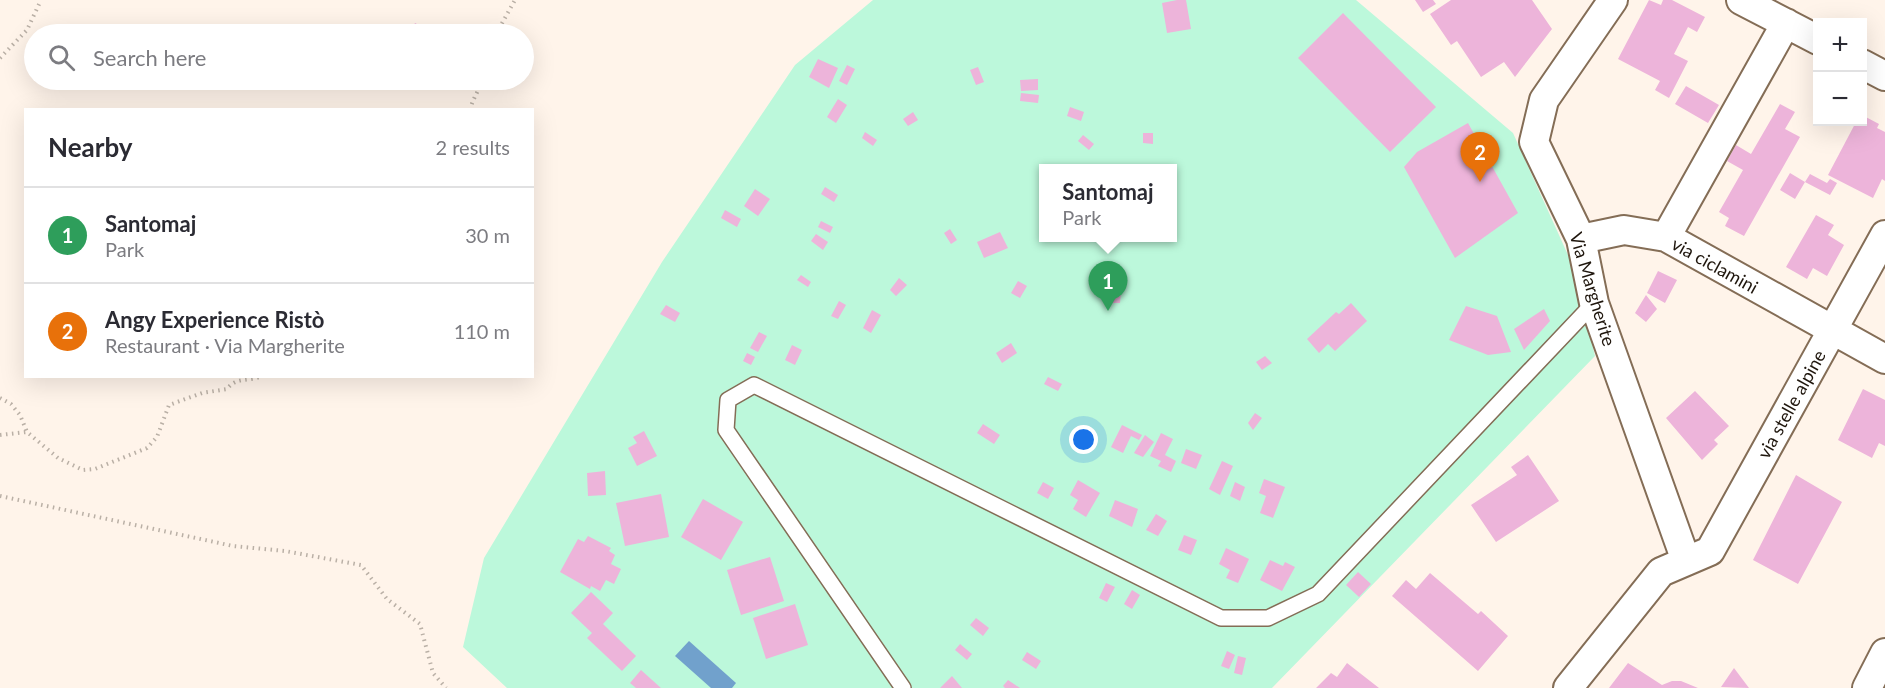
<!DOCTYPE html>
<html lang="en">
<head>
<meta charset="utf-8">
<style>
  :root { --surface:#fff; --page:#f7f7f7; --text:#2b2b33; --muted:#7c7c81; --line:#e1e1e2; --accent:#2c82b2 }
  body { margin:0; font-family:Lato,sans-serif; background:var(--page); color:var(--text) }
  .controls { position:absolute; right:18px; top:18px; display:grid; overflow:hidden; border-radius:0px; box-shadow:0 6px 24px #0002 }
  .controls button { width:54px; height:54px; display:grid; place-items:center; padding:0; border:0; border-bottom:2px solid var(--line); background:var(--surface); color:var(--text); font:30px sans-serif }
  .you { position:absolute; left:1084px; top:440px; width:21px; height:21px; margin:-15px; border:4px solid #fff; border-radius:50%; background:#1a73e8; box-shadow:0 0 0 9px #1a73e833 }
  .badge { display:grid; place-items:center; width:39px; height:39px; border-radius:50%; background:var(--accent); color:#fff; font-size:20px; font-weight:700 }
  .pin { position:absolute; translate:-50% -50px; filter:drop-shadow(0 2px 3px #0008) }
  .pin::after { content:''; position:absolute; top:32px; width:21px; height:18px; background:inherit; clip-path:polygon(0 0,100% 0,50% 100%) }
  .popup { position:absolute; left:1039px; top:164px; width:138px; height:78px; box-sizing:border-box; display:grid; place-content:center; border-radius:0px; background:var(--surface); filter:drop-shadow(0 2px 4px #0005); font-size:20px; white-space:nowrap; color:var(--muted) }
  .popup b { font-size:22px; color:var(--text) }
  .popup::after { content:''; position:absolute; left:50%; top:100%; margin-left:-12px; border:12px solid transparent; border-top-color:var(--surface) }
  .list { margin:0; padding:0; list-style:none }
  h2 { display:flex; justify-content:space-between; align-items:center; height:78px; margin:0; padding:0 24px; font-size:26px }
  h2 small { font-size:20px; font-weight:400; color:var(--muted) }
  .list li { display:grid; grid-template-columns:39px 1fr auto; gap:18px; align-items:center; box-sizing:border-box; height:96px; padding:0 24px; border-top:2px solid var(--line) }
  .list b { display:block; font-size:22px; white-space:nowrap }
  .list p { margin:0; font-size:20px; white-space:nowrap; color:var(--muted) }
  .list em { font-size:20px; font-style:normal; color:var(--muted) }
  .icon { flex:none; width:33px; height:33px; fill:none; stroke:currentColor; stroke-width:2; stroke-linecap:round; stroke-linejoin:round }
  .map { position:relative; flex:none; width:1885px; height:688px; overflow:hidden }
  .search { position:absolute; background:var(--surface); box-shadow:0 6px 24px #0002; left:24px; top:24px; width:510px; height:66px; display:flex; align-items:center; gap:15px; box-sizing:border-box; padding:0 21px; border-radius:33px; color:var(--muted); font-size:22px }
  .panel { position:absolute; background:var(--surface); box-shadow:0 6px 24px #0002; left:24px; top:108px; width:510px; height:270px; border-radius:0px }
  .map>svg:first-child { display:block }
  .green { fill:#bcf8db; fill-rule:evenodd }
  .water { fill:#71a1cc }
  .building { fill:#edb4da }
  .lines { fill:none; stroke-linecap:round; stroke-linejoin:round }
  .service-casing { stroke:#846d56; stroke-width:18 }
  .minor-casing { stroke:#846d56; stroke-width:32 }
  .path { stroke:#bab0a6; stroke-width:4; stroke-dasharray:1.5 4.5; stroke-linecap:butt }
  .service { stroke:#fff; stroke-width:15 }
  .minor { stroke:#fff; stroke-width:28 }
  .labels { text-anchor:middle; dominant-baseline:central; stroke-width:6; stroke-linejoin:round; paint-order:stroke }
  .street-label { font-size:18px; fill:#1f160d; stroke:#fff }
</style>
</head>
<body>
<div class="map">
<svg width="1885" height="688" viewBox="0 0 1885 688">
  <rect width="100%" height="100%" fill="#fff4ea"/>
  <path class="green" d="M873 0H1356L1513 133 1573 266 1595 356 1272 688H507L463 647 484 558 662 262 795 65ZM1044 168H1172V238H1044Z"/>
  <path class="water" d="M689 641 736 683 732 688H711L675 656Z"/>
  <path class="building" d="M1177 0H1186L1191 29 1167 33 1162 3Z
    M1415 0H1433L1436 4 1423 12Z
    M1451 0H1532L1552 29 1515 77 1504 62 1481 77 1457 41 1451 45 1430 14Z
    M1649 0 1661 5 1663 0H1672L1705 17 1697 32 1688 27 1674 54 1688 61 1669 98 1655 90 1660 81 1618 59Z
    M1343 13 1436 107 1390 152 1298 58Z
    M415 23 426 29 423 34 410 33Z
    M818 59 838 68 829 88 809 77Z
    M847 65 855 69 847 85 839 81Z
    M978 67 984 82 976 85 970 70Z
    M1038 79V90L1021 91 1020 80Z
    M1686 86 1719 105 1708 123 1675 104Z
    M1021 93 1039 95 1038 103 1020 101Z
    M838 99 847 105 836 123 827 117Z
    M1780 104 1795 112 1785 129 1800 137 1744 236 1725 226 1729 218 1719 212 1743 170 1727 161 1736 145 1751 154Z
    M1070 107 1084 112 1081 121 1067 116Z
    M913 112 918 120 908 126 903 119Z
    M1862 115 1879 124 1877 128 1885 132V181L1882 179 1873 198 1828 175 1856 122H1862Z
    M1468 123 1518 213 1455 258 1404 167 1417 152Z
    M865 132 877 140 873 146 862 138Z
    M1143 133H1153V144L1143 143Z
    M1083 135 1094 144 1089 150 1078 141Z
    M1790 173 1805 182 1795 199 1780 190Z
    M1810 174 1827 183 1830 179 1837 183 1830 195 1805 182Z
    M825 187 838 195 834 202 821 194Z
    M755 189 770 199 758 216 744 206Z
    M725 210 741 219 737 227 721 218Z
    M1816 215 1834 225 1828 235 1844 245 1827 276 1813 268 1807 279 1786 267Z
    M821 221 833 227 830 233 818 227Z
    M950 229 957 240 951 244 944 233Z
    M1000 232 1008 248 984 258 977 242Z
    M816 234 828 242 823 250 811 241Z
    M1658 271 1677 280 1665 303 1647 293Z
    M801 275 811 282 808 287 797 280Z
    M899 278 907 285 896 296 890 290Z
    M1018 281 1027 286 1020 298 1011 293Z
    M1110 293H1121L1120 303H1110Z
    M1646 295 1657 309 1646 322 1635 313Z
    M839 301 846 305 838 319 831 316Z
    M1351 303 1367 321 1335 351 1328 344 1319 353 1307 339 1336 312 1339 314Z
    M666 305 680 313 675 322 660 314Z
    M1466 306 1497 316 1511 352 1488 355 1449 340Z
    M1544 309 1550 321 1524 350 1514 329Z
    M872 310 881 315 871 333 863 328Z
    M759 332 767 336 758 352 750 348Z
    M1011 343 1017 353 1002 363 996 353Z
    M792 345 802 350 795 365 785 360Z
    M747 353 755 357 751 365 743 361Z
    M1265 356 1272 363 1262 370 1256 362Z
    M1048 377 1062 384 1058 391 1044 384Z
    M1863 389 1885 400V446L1879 443 1872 458 1838 440Z
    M1695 391 1729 426 1714 440 1718 444 1702 460 1666 418Z
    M1255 413 1262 418 1253 430 1248 423Z
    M983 424 1000 435 994 444 977 433Z
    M1122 425 1142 435 1139 440 1131 436 1123 453 1111 447Z
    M644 431 657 456 637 466 628 448 637 443 633 437Z
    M1161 433 1173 439 1165 455 1176 461 1171 472 1158 466 1161 461 1150 456Z
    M1145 435 1154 442 1143 457 1134 453Z
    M1186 449 1202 455 1196 469 1181 463Z
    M1528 455 1559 501 1496 542 1471 505 1517 475 1511 467Z
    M1222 461 1233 466 1220 495 1209 489Z
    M605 471 606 495 588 496 587 473Z
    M1796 475 1842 502 1798 584 1753 560Z
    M1264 479 1285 487 1273 518 1260 513 1266 496 1259 493Z
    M1078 480 1100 493 1086 517 1073 509 1078 500 1070 495Z
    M1043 482 1054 488 1048 499 1037 493Z
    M1235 482 1245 487 1240 501 1230 496Z
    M661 494 669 537 625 546 616 503Z
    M703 499 743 522 721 560 681 537Z
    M1115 500 1138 509 1132 527 1109 516Z
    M1156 514 1167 521 1158 536 1146 530Z
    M1184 535 1197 540 1191 555 1178 550Z
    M588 536 611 548 609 551 615 555 611 564 621 569 614 584 606 580 600 591 591 586 590 589 560 572 578 539 584 542Z
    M1226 548 1249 559 1238 583 1226 578 1230 570 1219 564Z
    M770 557 784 601 741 615 727 570Z
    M1270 560 1283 566 1285 562 1295 567 1282 591 1260 580Z
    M1358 572 1371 584 1359 597 1346 585Z
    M1430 573 1478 614 1481 611 1508 636 1478 671 1392 596 1406 580 1416 589Z
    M1106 583 1115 587 1107 602 1099 598Z
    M1132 590 1140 595 1132 609 1124 604Z
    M591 592 613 613 603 624 636 656 622 671 587 638 592 633 571 613Z
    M795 604 808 645 766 659 753 618Z
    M976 618 989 628 983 636 970 625Z
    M960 644 972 654 967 660 955 650Z
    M1227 651 1235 655 1229 669 1221 666Z
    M1027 652 1041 661 1036 669 1022 660Z
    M1238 656 1246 658 1242 675 1234 673Z
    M1347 663 1379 688H1316L1331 673 1337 677Z
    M1628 663 1662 685 1672 681H1681L1698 688H1609Z
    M1734 668 1749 688 1721 687Z
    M641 670 661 688H636L630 683Z
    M952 676 962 688H940Z
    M1008 680 1020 688H1005L1003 686Z"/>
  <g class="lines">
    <defs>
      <path id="service" d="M903 688 726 430 728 400 754 385 1221 618H1268L1318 594 1594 303"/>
      <path id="minor" d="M1613 0 1544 100 1534 142 1581 239 1594 303 1686 561
        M1741 0 1818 40
        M1786 23 1666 237 1885 359
        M1862 64 1885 76
        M1581 239 1624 230 1666 237
        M1568 688 1661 572 1710 551 1885 235
        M1867 688 1885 653"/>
    </defs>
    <use href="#service" class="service-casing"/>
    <use href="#minor" class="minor-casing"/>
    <path class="path" d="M496 34 515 0
      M0 58 27 30 41 0
      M470 110C473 98 479 90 483 80
      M0 398 11 404 20 415 27 432 58 458 83 470 95 469 147 448 157 437 169 405 202 393 227 389C237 376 250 382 262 376
      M0 435 27 432
      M0 496 233 546 285 551 361 565 387 599 420 624 433 673 446 688"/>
    <use href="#service" class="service"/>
    <use href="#minor" class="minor"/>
  </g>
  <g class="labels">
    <g class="street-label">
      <text transform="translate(1715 265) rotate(29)">via ciclamini</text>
      <text transform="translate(1593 289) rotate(73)">Via Margherite</text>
      <text transform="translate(1791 404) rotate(-61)">via stelle alpine</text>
    </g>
  </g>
</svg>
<div class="controls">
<button>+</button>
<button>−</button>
</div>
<div class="you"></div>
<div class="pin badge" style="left:1108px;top:311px;background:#2e9e5b">1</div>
<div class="popup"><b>Santomaj</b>Park</div>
<div class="pin badge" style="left:1480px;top:182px;background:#e8710a">2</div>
<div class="search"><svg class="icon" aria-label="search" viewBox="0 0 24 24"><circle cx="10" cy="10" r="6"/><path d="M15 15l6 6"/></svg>Search here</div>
<section class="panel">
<h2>Nearby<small>2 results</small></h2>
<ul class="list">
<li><span class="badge" style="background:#2e9e5b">1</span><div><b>Santomaj</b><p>Park</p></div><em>30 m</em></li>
<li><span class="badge" style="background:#e8710a">2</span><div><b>Angy Experience Ristò</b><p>Restaurant · Via Margherite</p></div><em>110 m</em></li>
</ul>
</section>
</div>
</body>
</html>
